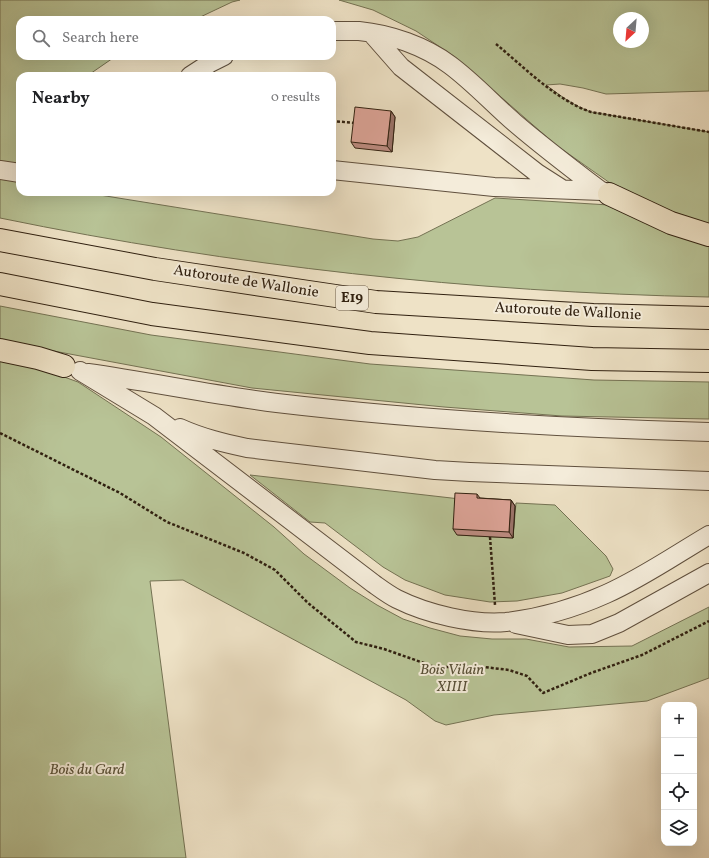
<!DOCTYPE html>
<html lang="en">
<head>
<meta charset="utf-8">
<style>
  :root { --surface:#fff; --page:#f2f2f2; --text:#202124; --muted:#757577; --line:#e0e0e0 }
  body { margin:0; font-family:Vollkorn,serif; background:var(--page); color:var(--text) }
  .controls { position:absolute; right:12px; bottom:12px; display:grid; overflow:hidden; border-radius:8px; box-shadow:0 4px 16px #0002 }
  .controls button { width:36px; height:36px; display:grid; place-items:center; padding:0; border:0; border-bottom:1px solid var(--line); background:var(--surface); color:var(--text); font:20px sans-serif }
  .compass { position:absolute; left:613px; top:12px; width:36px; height:36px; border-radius:50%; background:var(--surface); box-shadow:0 4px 16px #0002; rotate:206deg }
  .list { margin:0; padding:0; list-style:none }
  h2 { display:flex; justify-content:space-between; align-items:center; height:52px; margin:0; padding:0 16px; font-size:17px }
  h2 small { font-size:13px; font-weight:400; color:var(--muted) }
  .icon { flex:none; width:22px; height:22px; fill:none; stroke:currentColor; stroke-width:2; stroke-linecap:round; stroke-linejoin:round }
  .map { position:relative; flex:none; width:709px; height:858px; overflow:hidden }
  .search { position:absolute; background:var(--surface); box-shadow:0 4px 16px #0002; left:16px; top:16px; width:320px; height:44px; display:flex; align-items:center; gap:10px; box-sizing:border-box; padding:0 14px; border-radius:12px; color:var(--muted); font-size:15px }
  .panel { position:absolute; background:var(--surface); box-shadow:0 4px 16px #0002; left:16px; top:72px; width:320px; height:124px; border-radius:12px }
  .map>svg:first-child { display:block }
  .green { fill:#b8c396; stroke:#747253; fill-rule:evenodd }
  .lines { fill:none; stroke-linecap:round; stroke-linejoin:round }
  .minor-casing { stroke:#60503e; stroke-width:20 }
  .highway-casing { stroke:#302010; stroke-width:24 }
  .path { stroke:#302010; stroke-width:2.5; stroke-dasharray:3 2; stroke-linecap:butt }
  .minor { stroke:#f4ecda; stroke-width:18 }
  .highway { stroke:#eee2c6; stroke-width:22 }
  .wall { fill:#be8d83; stroke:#302010 }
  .shaded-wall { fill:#9b736a; stroke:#302010 }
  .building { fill:#dda498; stroke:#302010 }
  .labels { text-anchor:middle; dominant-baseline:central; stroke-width:4; stroke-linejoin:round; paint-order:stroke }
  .shield { fill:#f4ecda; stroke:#6b5d4d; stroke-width:1 }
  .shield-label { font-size:14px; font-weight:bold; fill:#302010 }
  .street-label { font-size:15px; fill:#302010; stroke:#f4ecda }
  .park-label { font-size:15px; font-style:italic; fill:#595138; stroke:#f4ecda }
</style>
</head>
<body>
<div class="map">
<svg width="709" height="858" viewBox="0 0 709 858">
  <rect width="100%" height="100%" fill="#eee2c6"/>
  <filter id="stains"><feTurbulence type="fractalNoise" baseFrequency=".005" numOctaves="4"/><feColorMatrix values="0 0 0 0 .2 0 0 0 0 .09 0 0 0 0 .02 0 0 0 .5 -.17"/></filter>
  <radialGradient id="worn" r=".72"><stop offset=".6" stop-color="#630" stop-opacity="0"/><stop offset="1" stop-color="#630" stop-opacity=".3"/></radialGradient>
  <path class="green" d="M0 0H240L232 2 194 20H20V56H116L87 76H20V162L6 164 0 163Z
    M339 0H709V91L606 94 583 88 560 84 546 85C561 96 574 106 591 112L709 132V224L656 206 610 183 556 145 455 57 416 31 373 10ZM619 18H643V42H619Z
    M0 179 20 182V192H81L373 239 398 241 418 237 495 198 609 205 709 242V297C471 292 233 266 0 218Z
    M0 306 151 335 370 364 594 380 709 382V419L562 416 444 407 252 388 0 341Z
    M0 358 31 365 78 382 161 437 274 527 304 554 350 588 377 605 403 619 430 628 460 636 492 639H526L569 647 632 646 709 607V678L647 701 494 715 446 725 435 721 406 700 183 580 150 581 186 858H0Z
    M250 475 460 499 458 535 513 538 516 503 555 505 606 556 613 569 610 576 562 593 517 601 490 602 445 595 405 580 383 567 325 523 310 522Z"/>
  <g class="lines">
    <defs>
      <path id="minor" d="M332 31C341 31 350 31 359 31 390 34 425 46 450 65 473 82 493 104 515 123 543 147 572 169 601 191
        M372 34 401 67 537 173 562 189
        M190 76 210 63 224 56
        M0 170 20 173
        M332 170 494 187 602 191
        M80 371 154 416 374 584C381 589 389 595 397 599 427 614 473 625 506 622 540 618 575 608 606 594 642 578 675 555 709 535
        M88 373C151 382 214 395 277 403 420 420 565 428 709 432
        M180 428C202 438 224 443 247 448L435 470 470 472 709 481
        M516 624 568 635 592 634 619 623 709 573"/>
      <path id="highway" d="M609 194 671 223 709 235
        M0 240 155 269 376 302 593 315 709 318
        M0 284 152 314 370 343 592 359 709 361
        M0 350 38 358 64 366"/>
    </defs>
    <use href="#minor" class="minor-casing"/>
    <use href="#highway" class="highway-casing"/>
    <path class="path" d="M496 44C525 68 556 100 591 112L709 132
      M332 121 355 123
      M0 433 120 493 167 522 244 553 275 570 308 603 356 642 384 649 435 667H484L509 670 527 676 543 693 591 673 642 655 709 621
      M490 537 495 605"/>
    <use href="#minor" class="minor"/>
    <use href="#highway" class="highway"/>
  </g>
  <path class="wall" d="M391 111 395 117 392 152 355 148 351 142Z
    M477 494 480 498 511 500 515 506 513 538 457 535 453 529Z"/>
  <path class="shaded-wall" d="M391 111 395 117 392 152 387 146Z
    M511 500 515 506 513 538 509 532Z"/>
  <path class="building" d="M355 107 391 111 387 146 351 142Z
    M455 493 477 494V498L511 500 509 532 453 529Z"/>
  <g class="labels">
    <rect class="shield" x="336" y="286" width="32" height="24" rx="3"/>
    <g class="shield-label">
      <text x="352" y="298">E19</text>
    </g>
    <g class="street-label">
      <text transform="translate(246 282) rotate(9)">Autoroute de Wallonie</text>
      <text transform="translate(568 312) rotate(3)">Autoroute de Wallonie</text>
    </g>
    <g class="park-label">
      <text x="452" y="670">Bois Vilain<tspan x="452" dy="17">XIIII</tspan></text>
      <text x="87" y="770">Bois du Gard</text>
    </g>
  </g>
  <rect width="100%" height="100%" filter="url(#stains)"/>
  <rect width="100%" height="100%" fill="url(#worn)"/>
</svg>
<div class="controls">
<button>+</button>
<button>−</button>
<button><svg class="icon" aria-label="locate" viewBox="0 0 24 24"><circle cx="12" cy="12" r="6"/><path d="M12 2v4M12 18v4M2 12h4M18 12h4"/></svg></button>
<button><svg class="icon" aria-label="layers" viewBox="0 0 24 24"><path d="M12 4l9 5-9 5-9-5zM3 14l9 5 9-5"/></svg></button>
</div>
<svg class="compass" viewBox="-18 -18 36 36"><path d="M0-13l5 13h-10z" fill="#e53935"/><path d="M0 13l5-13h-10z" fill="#757577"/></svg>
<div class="search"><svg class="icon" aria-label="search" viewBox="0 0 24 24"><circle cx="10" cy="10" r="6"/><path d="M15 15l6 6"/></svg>Search here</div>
<section class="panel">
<h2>Nearby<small>0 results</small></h2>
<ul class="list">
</ul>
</section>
</div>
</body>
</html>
